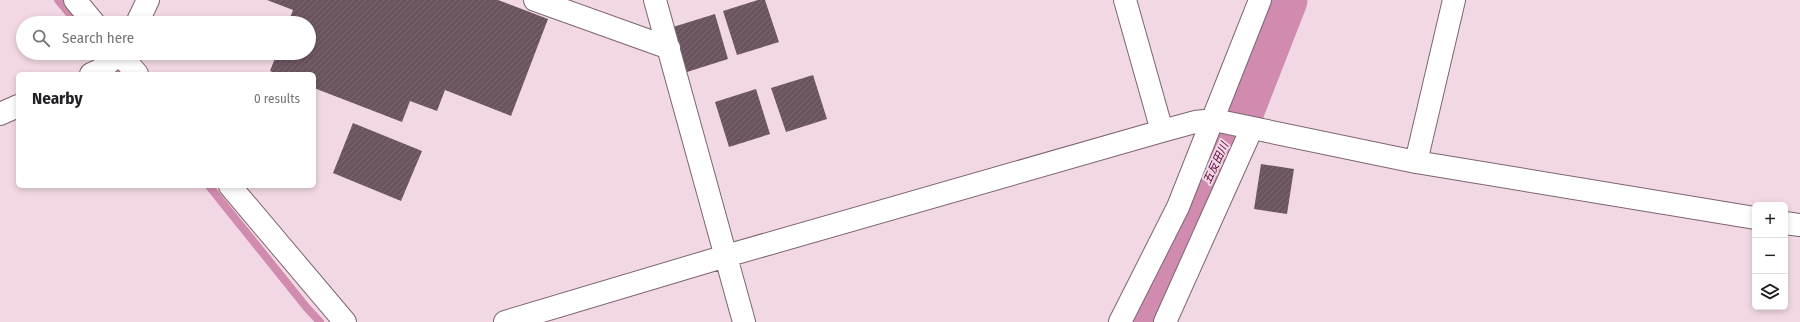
<!DOCTYPE html>
<html lang="en">
<head>
<meta charset="utf-8">
<style>
  :root { --surface:#fff; --page:#f6f6f6; --text:#202124; --muted:#757577; --line:#e0e0e0 }
  body { margin:0; font-family:"Fira Sans Condensed","Noto Sans JP",sans-serif; background:var(--page); color:var(--text) }
  .controls { position:absolute; right:12px; bottom:12px; display:grid; overflow:hidden; border-radius:6px; box-shadow:0 2px 6px #0003 }
  .controls button { width:36px; height:36px; display:grid; place-items:center; padding:0; border:0; border-bottom:1px solid var(--line); background:var(--surface); color:var(--text); font:20px sans-serif }
  .list { margin:0; padding:0; list-style:none }
  h2 { display:flex; justify-content:space-between; align-items:center; height:52px; margin:0; padding:0 16px; font-size:17px }
  h2 small { font-size:13px; font-weight:400; color:var(--muted) }
  .icon { flex:none; width:22px; height:22px; fill:none; stroke:currentColor; stroke-width:2; stroke-linecap:round; stroke-linejoin:round }
  .map { position:relative; flex:none; width:1800px; height:322px; overflow:hidden }
  .search { position:absolute; background:var(--surface); box-shadow:0 2px 6px #0003; left:16px; top:16px; width:300px; height:44px; display:flex; align-items:center; gap:10px; box-sizing:border-box; padding:0 14px; border-radius:22px; color:var(--muted); font-size:15px }
  .panel { position:absolute; background:var(--surface); box-shadow:0 2px 6px #0003; left:16px; top:72px; width:300px; height:116px; border-radius:6px }
  .map>svg:first-child { display:block }
  .lines { fill:none; stroke-linecap:round; stroke-linejoin:round }
  .stream { stroke:#d08baf; stroke-width:8 }
  .river { stroke:#d08baf; stroke-width:47 }
  .building { fill:url(#building-hatch) }
  .street-casing { stroke:#7c6570; stroke-width:24 }
  .secondary-casing { stroke:#7c6570; stroke-width:24 }
  .street { stroke:#fff; stroke-width:22 }
  .secondary { stroke:#fff; stroke-width:22 }
  .labels { text-anchor:middle; dominant-baseline:central; stroke-width:4; stroke-linejoin:round; paint-order:stroke }
  .water-label { font-size:11px; font-style:italic; fill:#57033b; stroke:#f2d8e4 }
</style>
</head>
<body>
<div class="map">
<svg width="1800" height="322" viewBox="0 0 1800 322">
  <defs>
    <pattern id="building-hatch" width="6" height="6" patternUnits="userSpaceOnUse"><rect width="6" height="6" fill="#6a545f"/><path d="M-1 1l2-2M0 6l6-6M5 7l2-2" fill="none" stroke="#7c6972"/></pattern>
  </defs>
  <rect width="100%" height="100%" fill="#f2d8e4"/>
  <g class="lines">
    <path class="stream" d="M58 0 77 23
      M117 71 120 74
      M209 186 307 308 320 322"/>
    <path class="river" d="M1141 322 1238 118 1284 0"/>
  </g>
  <path class="building" d="M267 0H498L548 19 511 116 445 90 437 111 410 101 402 122 314 88V74H277L270 71 277 53H309V23H288L293 10Z
    M758 0H765L779 42 737 55 723 11Z
    M715 14 728 59 687 72 673 27Z
    M813 75 827 119 786 132 771 88Z
    M756 89 770 134 729 147 715 102Z
    M353 123 422 151 401 201 333 173Z
    M1261 164 1294 169 1287 214 1254 209Z"/>
  <g class="lines">
    <defs>
      <path id="street" d="M535 0 669 48
        M655 0 744 322
        M1125 0 1162 131
        M137 23 148 0
        M91 74 100 70 120 53
        M0 114 18 106
        M1416 162 1454 0
        M1785 223 1800 225
        M505 322 726 256 1162 131 1195 122 1214 120 1416 162 1755 218
        M1120 322 1178 207 1260 0
        M1165 322 1252 128"/>
      <path id="secondary" d="M75 0 94 23
        M119 53 137 74
        M230 186 345 322"/>
    </defs>
    <use href="#street" class="street-casing"/>
    <use href="#secondary" class="secondary-casing"/>
    <use href="#street" class="street"/>
    <use href="#secondary" class="secondary"/>
  </g>
  <g class="labels">
    <g class="water-label">
      <text transform="translate(1216 163) rotate(-65)">五反田川</text>
    </g>
  </g>
</svg>
<div class="controls">
<button>+</button>
<button>−</button>
<button><svg class="icon" aria-label="layers" viewBox="0 0 24 24"><path d="M12 4l9 5-9 5-9-5zM3 14l9 5 9-5"/></svg></button>
</div>
<div class="search"><svg class="icon" aria-label="search" viewBox="0 0 24 24"><circle cx="10" cy="10" r="6"/><path d="M15 15l6 6"/></svg>Search here</div>
<section class="panel">
<h2>Nearby<small>0 results</small></h2>
<ul class="list">
</ul>
</section>
</div>
</body>
</html>
